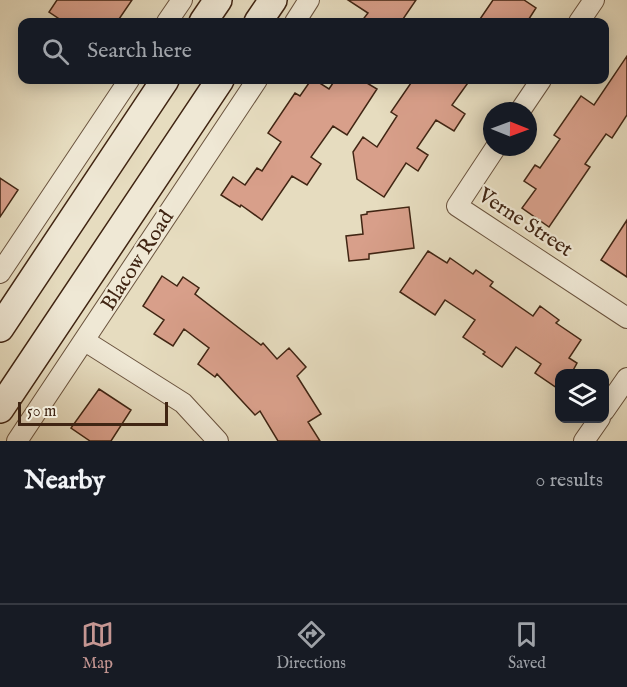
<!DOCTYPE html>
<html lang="en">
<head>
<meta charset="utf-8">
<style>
  :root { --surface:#171b24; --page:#20242c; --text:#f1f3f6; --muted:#9ea1a6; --line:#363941; --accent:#c59692 }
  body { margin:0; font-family:"IM FELL English",serif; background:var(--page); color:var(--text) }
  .controls { position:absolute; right:18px; bottom:18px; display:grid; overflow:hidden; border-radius:12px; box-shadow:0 3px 15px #0003 }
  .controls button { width:54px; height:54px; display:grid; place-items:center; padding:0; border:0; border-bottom:2px solid var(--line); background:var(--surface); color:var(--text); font:30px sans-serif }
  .compass { position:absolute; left:483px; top:102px; width:54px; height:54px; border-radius:50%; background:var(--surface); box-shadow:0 3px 15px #0003; rotate:91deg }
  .scale { position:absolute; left:18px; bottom:15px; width:150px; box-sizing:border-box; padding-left:6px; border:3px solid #402513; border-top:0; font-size:16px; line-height:21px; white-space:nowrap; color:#402513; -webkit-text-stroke:4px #efe8d5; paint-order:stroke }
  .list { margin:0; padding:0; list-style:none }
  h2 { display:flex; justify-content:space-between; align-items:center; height:78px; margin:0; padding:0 24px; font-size:26px }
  h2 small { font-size:20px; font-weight:400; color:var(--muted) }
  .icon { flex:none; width:33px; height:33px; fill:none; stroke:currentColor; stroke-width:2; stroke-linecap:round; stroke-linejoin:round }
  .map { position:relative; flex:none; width:627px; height:441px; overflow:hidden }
  .search { position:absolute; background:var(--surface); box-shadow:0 3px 15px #0003; left:18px; right:18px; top:18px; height:66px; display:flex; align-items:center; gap:15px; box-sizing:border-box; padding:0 21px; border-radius:12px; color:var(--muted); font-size:22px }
  .sheet { height:162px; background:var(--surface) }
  nav { display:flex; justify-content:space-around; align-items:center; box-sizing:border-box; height:84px; border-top:2px solid var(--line); background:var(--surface); font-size:16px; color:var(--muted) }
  nav a { display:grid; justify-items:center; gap:3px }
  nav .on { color:var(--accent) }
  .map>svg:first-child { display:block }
  .building { fill:#d89f8a; stroke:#402513; stroke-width:1.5 }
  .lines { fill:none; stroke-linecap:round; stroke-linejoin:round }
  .minor-casing { stroke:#6a533e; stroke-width:22 }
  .secondary-casing { stroke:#402513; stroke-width:30 }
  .minor { stroke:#efe8d5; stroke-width:20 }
  .secondary { stroke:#efe8d5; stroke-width:27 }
  .labels { text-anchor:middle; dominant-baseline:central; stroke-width:4.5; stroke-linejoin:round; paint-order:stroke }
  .street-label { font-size:21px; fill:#402513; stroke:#efe8d5 }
</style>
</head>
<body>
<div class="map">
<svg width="627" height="441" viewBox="0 0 627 441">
  <rect width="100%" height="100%" fill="#e6dcbf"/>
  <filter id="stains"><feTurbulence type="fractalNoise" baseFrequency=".00333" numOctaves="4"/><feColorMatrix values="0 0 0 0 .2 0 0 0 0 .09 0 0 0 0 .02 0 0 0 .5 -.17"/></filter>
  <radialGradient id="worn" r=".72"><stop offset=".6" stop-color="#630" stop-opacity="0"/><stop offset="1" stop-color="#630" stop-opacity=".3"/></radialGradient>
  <path class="building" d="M57 0H132L117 22H64L49 12Z
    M348 0H416L401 22H361L368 13Z
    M493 0H524L536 8 527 22H478Z
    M627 56V115L612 138 606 134 585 164 590 167 549 227 522 208 536 189 524 181 535 165 540 168 560 139 554 135 581 96 594 105Z
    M311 80H315L329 89 335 80H362L377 89 347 135 333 126 311 157 321 164 307 185 292 176 262 220 241 205 240 207 221 195 233 177 245 185 257 168 262 171 281 142 268 133 295 93 300 96Z
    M413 80H470L452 105 465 114 454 131 436 120 417 148 428 155 418 171 406 163 384 197 357 179 353 152 363 137 377 147 397 116 391 112Z
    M0 178 18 190 0 217Z
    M409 207 414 248 369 254V259L349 261 346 236 363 234 361 215 367 214V212Z
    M627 220V277L601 260Z
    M428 251 447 263 450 258 473 274 476 270 493 282 490 286 533 316 540 306 559 320 556 323 581 340 569 358 577 363 571 374H560V390L535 373 541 364 516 347 502 367 483 354 485 352 463 337 475 320 445 300 435 315 400 292Z
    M162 276 177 286 183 277 199 288 195 294 261 345 263 343 277 359 289 348 306 367 297 376 321 414 308 422 320 441H278L260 411 255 415 217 374 215 377 198 364 209 348 184 329 173 346 154 334 164 320 143 306Z
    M99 389 131 410 111 441H90L71 428Z"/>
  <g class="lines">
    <defs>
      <path id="minor" d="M167 22 182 0
        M295 22 309 0
        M579 22 594 0
        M520 111 541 80
        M496 147 457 206 627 318
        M0 273 129 80
        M85 341 183 403 218 441
        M604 411 627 378
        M17 441 257 80
        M584 441 600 418"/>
      <path id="secondary" d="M203 22 218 0
        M258 22 273 0
        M0 328 165 80
        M0 409 220 80"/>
    </defs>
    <use href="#minor" class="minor-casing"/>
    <use href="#secondary" class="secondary-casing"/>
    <use href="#minor" class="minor"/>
    <use href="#secondary" class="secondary"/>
  </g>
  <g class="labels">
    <g class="street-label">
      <text transform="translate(525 223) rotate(33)">Verne Street</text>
      <text transform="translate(138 261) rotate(-57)">Blacow Road</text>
    </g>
  </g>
  <rect width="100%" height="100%" filter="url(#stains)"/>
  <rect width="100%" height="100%" fill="url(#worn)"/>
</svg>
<div class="controls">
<button><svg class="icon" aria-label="layers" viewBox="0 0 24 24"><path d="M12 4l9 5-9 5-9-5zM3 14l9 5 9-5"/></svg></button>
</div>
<svg class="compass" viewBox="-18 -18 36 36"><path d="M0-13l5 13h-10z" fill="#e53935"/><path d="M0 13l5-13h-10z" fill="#9ea1a6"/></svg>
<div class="scale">50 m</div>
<div class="search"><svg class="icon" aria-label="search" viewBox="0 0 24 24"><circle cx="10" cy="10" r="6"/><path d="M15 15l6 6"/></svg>Search here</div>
</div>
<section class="sheet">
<h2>Nearby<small>0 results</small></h2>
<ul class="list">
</ul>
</section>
<nav>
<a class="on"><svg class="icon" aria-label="map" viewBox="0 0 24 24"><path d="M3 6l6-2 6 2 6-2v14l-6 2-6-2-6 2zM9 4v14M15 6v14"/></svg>Map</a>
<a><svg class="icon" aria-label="directions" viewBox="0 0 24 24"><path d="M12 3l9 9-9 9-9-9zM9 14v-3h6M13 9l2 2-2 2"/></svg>Directions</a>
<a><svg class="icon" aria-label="saved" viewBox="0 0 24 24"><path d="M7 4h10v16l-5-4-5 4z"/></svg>Saved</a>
</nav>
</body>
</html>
